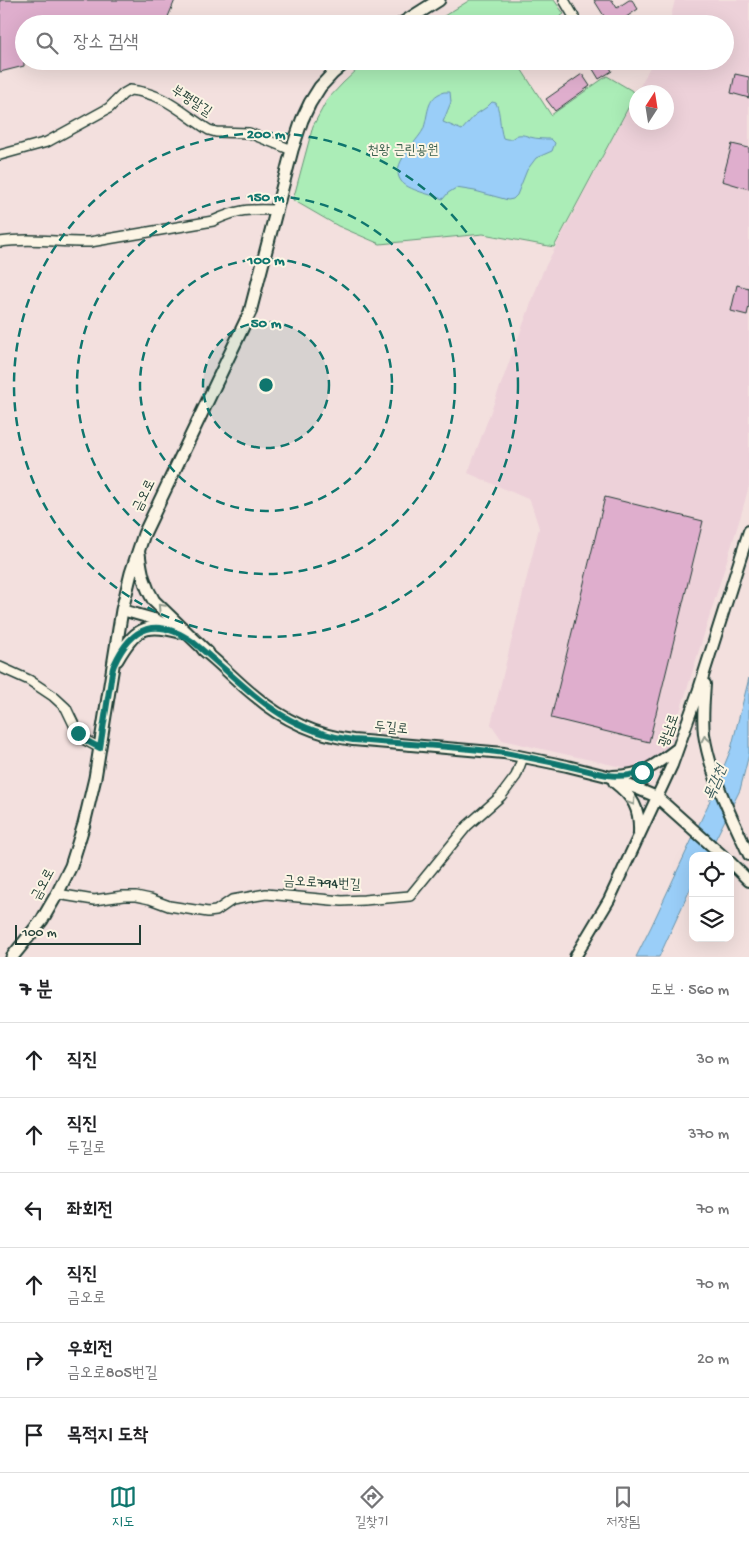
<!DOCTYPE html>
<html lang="ko">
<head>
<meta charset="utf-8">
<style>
  :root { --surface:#fff; --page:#f2f2f2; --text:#202124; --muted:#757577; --line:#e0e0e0; --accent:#0f766e }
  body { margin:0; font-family:"Gochi Hand","Poor Story",sans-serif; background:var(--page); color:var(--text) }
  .controls { position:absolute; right:15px; bottom:15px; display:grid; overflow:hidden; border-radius:10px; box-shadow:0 5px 20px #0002 }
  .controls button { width:45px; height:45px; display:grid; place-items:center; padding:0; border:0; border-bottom:1px solid var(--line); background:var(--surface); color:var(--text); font:25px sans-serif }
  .compass { position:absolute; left:629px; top:85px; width:45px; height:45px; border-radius:50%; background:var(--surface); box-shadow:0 5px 20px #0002; rotate:12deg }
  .scale { position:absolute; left:15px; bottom:12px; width:126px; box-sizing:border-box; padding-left:5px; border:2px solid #1f3d34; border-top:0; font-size:14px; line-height:18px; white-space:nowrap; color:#1f3d34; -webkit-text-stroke:4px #fcf5e5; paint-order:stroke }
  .stop { position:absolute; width:15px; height:15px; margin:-11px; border:4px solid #0f766e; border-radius:50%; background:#fff }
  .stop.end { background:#0f766e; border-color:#fff; box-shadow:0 1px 5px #0008 }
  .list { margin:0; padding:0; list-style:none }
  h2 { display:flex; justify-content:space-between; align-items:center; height:65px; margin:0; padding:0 20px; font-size:21px }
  h2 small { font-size:16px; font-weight:400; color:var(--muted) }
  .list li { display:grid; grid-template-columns:32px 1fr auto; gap:15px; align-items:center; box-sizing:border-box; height:75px; padding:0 20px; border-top:1px solid var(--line) }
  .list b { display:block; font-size:19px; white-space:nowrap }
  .list p { margin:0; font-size:16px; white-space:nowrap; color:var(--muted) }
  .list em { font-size:16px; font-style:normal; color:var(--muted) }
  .icon { flex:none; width:28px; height:28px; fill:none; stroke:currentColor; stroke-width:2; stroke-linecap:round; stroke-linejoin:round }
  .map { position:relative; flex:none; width:749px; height:957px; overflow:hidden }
  .search { position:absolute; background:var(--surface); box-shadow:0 5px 20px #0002; left:15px; right:15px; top:15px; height:55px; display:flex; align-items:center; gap:12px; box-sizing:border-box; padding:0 18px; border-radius:28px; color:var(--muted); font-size:19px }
  .sheet { height:515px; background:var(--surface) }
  nav { display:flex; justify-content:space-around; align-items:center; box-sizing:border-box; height:70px; border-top:1px solid var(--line); background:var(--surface); font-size:14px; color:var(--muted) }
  nav a { display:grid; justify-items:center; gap:2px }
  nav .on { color:var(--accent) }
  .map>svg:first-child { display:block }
  .built { fill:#edd1d9 }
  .green { fill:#abedb7; stroke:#659576 }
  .water { fill:#9acef8; stroke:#6994aa }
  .building { fill:#dfaecd; stroke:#1f3d34 }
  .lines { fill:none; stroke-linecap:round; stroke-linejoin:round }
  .minor-casing { stroke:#1f3d34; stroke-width:12 }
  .tertiary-casing { stroke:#1f3d34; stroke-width:14 }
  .secondary-casing { stroke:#1f3d34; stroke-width:15 }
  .minor { stroke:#fcf5e5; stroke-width:9 }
  .tertiary { stroke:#fcf5e5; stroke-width:10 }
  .secondary { stroke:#fcf5e5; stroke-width:11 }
  .oneway { stroke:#8e998c }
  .route { stroke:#0f766e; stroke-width:6 }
  .ring { fill:none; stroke:#0f766e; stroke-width:2.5; stroke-dasharray:9 6 }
  .labels { text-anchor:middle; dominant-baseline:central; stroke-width:4; stroke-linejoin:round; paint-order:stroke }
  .street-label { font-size:14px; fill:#1f3d34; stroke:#fcf5e5 }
  .park-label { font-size:14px; fill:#3b604e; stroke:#fcf5e5 }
  .water-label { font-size:15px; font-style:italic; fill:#385a5b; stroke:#fcf5e5 }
  .centre { fill:#0f766e; stroke:#fcf5e5; stroke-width:2.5 }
  .ring-label { font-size:15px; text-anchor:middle; font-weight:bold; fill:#0f766e; stroke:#fcf5e5; stroke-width:4; stroke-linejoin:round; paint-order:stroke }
</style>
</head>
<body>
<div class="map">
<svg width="749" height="957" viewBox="0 0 749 957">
  <rect width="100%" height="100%" fill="#f3e0de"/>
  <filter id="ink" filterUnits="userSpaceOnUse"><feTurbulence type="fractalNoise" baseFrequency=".02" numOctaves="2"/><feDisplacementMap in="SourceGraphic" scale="10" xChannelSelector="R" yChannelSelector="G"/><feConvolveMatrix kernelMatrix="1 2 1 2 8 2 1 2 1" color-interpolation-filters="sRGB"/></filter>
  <g filter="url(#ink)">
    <path class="built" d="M675 0H749V486L741 515 670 744 662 754 647 766 626 768 502 740 491 724 539 528 530 500 468 473 543 271 636 93V122H666V92H637L653 61H725V24H669Z"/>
    <path class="green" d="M470 0H554L564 14 549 24H431Z
      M370 61H516L551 115 607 76 636 93 554 247 483 234 380 244 338 226 293 200 313 126 327 100 343 83 359 68Z"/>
    <path class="water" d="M444 92H450L451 102 443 122 462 130 475 115 487 107 492 102 496 103C501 114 499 126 503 138 512 141 511 138 518 135 522 134 527 136 530 137 537 139 545 139 551 139L555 143 552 151 536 158 527 170 517 195 513 199 508 200 475 191 456 188 448 193 443 199C433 195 407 190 401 181 389 165 417 142 423 130 429 116 425 97 444 92Z
      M749 678V754L740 790 707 856H693V883L659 957H636L651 927 708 805 731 749Z"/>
    <path class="building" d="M0 0H175L165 24H24V66L0 72Z
      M594 0H612L617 8 629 0H632L638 9 616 24H609Z
      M588 61H606L612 71 599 79Z
      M582 74 590 86 555 111 546 99Z
      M735 74 749 77V98L731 93Z
      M732 144 749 148V189L722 181Z
      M737 285 749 288V306L747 315 731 311Z
      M605 497 703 521 649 742 551 718Z"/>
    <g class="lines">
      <defs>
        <path id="minor" d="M564 0 574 17
          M0 155 47 142 109 108 123 94 130 90C164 93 182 113 209 130L216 132 249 133 292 150
          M0 242C30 237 60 243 90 242L213 221C239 209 248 209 276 210
          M0 667 29 680 53 696 66 708 78 733 85 740 100 748
          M57 894 94 900 123 896H136L150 899 169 906 208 912 216 911 232 900 266 894 342 901 364 900 410 896 467 826 501 796 516 776 523 757"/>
        <path id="tertiary" d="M122 610 154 619 173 628
          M203 650C221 664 237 682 255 696 283 720 316 735 353 740L504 753 567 766 607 776 657 797 723 856
          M705 684C704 700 702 717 704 734 710 775 732 818 749 855
          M613 776C642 776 656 765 678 748
          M614 782C633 797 640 808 639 833
          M730 862 749 881
          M575 957 609 900 672 765 698 692 749 531"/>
        <path id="secondary" d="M401 24 439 0
          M139 553C141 571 144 585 154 601L208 653
          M117 660C135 629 144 622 180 632
          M12 957 42 920 57 894 71 866 77 847 84 824 95 778 122 610 131 573 144 534 250 312 292 150 302 120 310 103 320 87 333 73 347 61"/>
      </defs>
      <use href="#minor" class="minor-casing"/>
      <use href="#tertiary" class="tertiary-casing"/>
      <use href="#secondary" class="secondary-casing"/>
      <use href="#minor" class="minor"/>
      <use href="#tertiary" class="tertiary"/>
      <use href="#secondary" class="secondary"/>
    </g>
    <defs><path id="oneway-chevron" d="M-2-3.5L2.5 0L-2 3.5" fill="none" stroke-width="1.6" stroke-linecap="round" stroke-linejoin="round" transform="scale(1.25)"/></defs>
    <g class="oneway">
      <use href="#oneway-chevron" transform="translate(161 607) rotate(-134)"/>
      <use href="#oneway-chevron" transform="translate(705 739) rotate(-100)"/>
      <use href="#oneway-chevron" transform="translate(632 802) rotate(59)"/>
    </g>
  </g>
  <g class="lines" filter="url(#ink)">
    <path class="route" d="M78 733 85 740 100 748C103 729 106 710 109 691 111 683 111 672 114 665 132 625 157 617 193 642 247 686 278 730 353 740 404 744 455 746 505 753 526 757 547 761 568 766 595 772 615 781 642 772"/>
  </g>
  <circle cx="266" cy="385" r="63" fill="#0f766e" fill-opacity=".12"/>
  <g class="ring">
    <circle cx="266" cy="385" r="63"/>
    <circle cx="266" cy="385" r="126"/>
    <circle cx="266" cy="385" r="189"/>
    <circle cx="266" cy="385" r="252"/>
  </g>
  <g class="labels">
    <g class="street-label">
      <text transform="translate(191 102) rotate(33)">부평말길</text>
      <text transform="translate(145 496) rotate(-64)">금오로</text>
      <text transform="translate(391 729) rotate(5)">두길로</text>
      <text transform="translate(670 731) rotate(-70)">광남로</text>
      <text transform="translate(322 884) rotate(3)">금오로794번길</text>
      <text transform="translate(44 885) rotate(-62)">금오로</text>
    </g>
    <g class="park-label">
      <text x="403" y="151">천왕 근린공원</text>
    </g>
    <g class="water-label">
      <text transform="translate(716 783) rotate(-67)">목감천</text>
    </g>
  </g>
  <circle cx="266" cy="385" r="8" class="centre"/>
  <g class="ring-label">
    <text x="266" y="138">200 m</text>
    <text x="266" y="201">150 m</text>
    <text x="266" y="264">100 m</text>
    <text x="266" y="327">50 m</text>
  </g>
</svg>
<div class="controls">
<button><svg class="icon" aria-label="locate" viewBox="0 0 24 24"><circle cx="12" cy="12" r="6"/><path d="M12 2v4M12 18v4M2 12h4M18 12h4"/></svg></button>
<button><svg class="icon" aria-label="layers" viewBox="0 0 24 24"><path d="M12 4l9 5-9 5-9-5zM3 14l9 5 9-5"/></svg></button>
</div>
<svg class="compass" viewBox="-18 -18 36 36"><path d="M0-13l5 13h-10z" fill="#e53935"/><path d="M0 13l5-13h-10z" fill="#757577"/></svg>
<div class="scale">100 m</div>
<div class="stop" style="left:642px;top:772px"></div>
<div class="stop end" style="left:78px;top:733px"></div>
<div class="search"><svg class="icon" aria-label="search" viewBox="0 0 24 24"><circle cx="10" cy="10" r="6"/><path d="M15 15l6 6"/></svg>장소 검색</div>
</div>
<section class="sheet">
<h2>7 분<small>도보 · 560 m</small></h2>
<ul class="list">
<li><svg class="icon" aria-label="ahead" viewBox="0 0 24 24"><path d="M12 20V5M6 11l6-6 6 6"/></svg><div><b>직진</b></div><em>30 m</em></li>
<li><svg class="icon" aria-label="ahead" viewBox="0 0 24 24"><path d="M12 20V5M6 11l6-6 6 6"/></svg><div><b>직진</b><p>두길로</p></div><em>370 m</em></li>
<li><svg class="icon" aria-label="left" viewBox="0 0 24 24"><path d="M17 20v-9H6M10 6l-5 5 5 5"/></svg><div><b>좌회전</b></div><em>70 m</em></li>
<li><svg class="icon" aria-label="ahead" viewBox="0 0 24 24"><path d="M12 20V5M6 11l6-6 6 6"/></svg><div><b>직진</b><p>금오로</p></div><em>70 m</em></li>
<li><svg class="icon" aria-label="right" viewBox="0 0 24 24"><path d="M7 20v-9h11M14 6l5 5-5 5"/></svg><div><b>우회전</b><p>금오로805번길</p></div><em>20 m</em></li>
<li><svg class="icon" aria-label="arrive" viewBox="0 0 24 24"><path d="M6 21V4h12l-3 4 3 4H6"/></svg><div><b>목적지 도착</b></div></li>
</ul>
</section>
<nav>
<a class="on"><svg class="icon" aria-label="map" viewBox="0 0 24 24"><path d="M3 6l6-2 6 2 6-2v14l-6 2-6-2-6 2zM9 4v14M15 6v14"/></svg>지도</a>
<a><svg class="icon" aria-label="directions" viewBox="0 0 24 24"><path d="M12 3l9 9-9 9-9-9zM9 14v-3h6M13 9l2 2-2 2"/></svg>길찾기</a>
<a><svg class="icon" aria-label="saved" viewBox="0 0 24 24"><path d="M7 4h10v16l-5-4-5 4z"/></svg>저장됨</a>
</nav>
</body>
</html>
